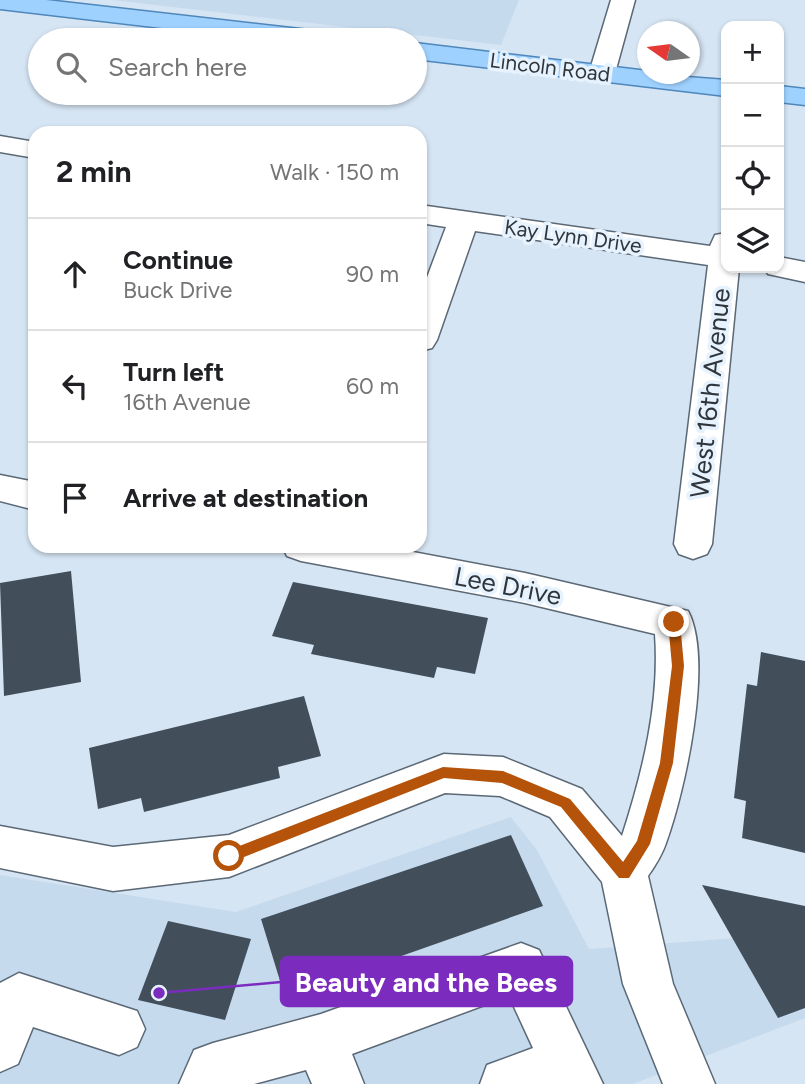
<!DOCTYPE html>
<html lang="en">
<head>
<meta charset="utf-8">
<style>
  :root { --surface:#fff; --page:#f6f6f6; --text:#202124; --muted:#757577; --line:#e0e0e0 }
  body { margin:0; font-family:Figtree,sans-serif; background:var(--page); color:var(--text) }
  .controls { position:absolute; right:21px; top:21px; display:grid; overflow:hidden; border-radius:14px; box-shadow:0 2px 5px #0004 }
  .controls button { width:63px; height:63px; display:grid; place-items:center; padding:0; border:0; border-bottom:2px solid var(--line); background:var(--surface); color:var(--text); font:35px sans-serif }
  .compass { position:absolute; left:637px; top:21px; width:63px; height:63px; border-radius:50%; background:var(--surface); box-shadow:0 2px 5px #0004; rotate:284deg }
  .stop { position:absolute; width:21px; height:21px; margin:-16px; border:5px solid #b45309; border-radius:50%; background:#fff }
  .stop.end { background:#b45309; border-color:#fff; box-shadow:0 2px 7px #0008 }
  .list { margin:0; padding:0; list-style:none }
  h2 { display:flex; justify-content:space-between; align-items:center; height:91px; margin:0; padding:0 28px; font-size:30px }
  h2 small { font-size:23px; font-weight:400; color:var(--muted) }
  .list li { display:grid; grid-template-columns:46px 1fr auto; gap:21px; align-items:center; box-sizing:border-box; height:112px; padding:0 28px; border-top:2px solid var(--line) }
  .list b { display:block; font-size:26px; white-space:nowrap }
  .list p { margin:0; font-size:23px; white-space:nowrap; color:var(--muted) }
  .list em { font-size:23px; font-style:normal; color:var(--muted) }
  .icon { flex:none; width:38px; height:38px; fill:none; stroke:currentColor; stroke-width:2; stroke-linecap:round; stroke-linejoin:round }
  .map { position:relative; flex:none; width:805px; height:1084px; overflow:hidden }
  .search { position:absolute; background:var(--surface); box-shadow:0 2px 5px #0004; left:28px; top:28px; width:399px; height:77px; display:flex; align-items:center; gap:18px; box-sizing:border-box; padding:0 24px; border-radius:38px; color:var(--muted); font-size:26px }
  .panel { position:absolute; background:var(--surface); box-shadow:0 2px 5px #0004; left:28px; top:126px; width:399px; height:427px; border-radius:21px }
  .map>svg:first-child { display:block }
  .built { fill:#c6daee }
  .building { fill:#424f5b }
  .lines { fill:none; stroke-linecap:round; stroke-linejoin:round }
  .minor-casing { stroke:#5b6875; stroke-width:3 }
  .major-casing { stroke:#4e87ba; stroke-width:3 }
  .minor { fill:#fff; fill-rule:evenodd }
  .major { fill:#9fd1ff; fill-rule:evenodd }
  .route { fill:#b45309 }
  .labels { text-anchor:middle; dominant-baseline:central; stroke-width:7; stroke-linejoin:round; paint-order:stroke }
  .far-street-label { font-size:21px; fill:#2f353b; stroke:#e6f2fe }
  .street-label { font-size:26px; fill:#2f353b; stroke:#e6f2fe }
  .leader { fill:none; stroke:#7b2cbf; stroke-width:2.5 }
  .callout-dot { fill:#7b2cbf; stroke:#e6f2fe; stroke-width:2.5 }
  .callout { fill:#7b2cbf; stroke:#7b2cbf; stroke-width:2.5 }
  .callout-label { font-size:28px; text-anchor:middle; font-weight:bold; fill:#fff }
</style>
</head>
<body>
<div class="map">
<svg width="805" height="1084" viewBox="0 0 805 1084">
  <rect width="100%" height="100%" fill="#d6e5f4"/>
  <path class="built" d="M112 0H519L501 45Z
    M511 817 537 850 589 949 805 933V1018L633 1084H0V875L236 912Z"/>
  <path class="building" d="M71 571 81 682 4 696 0 583Z
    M293 582 488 618 475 674 437 667 434 678 311 654 314 645 272 636Z
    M761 652 805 661V853L742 838 746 801 734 798 747 684 757 686Z
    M304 696 321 756 278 767 280 778 144 812 141 798 98 809 89 748Z
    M511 835 543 906 285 997 261 919Z
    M702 885 805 906V1008L778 1018Z
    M168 921 251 939 225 1020 138 1000Z"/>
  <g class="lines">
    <defs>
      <path id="minor" d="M611 0H635L615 73 611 79 602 81 593 79 589 73Z
        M0 136 35 142V158L0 152Z
        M420 205 710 246 715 235 726 233V268H739L712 544 707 554 693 559 679 554 674 544 708 265 475 231 437 340 432 348 420 351V296L446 227 420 223Z
        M779 257 805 262V282L768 274 764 268H779Z
        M0 475 35 482V510L0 501Z
        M282 546H381L525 573 688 611C714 660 685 791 666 843 662 855 655 866 648 876L673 984 715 1084H663L623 984 602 882 550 817 500 796 445 793 229 877 113 891 0 868V826L113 847 229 835 444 754 503 757 582 789 622 836C643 771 660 702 655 634L525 603 301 561 287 556Z
        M521 943 539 950 603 1084H480L487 1065 533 1048 509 996 352 1054 364 1084H312L306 1070 254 1084H179L194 1050 213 1043 321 1014Z
        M19 973 137 1011 145 1029 137 1047 119 1055 33 1027 18 1064 0 1072V983Z"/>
      <path id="major" d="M0 0H46L327 32 336 35 340 40H264L0 9Z
        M415 43 648 71V74L726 80V96L415 59Z
        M779 86 805 89V105L779 102Z"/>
    </defs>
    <use href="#minor" class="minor-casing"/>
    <use href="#major" class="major-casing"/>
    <use href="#minor" class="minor"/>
    <use href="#major" class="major"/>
  </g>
  <path class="route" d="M674 617 680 622 684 666 673 763 650 844 629 878H619L561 807 502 783 444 778 229 863 224 861V852L443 767 503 771 570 799 623 862 637 841 660 763 672 666 668 622Z"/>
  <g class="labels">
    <g class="far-street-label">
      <text transform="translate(550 67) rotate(7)">Lincoln Road</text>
      <text transform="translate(573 236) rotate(8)">Kay Lynn Drive</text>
    </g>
    <g class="street-label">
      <text transform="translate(710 393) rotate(-84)">West 16th Avenue</text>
      <text transform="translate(508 586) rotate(11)">Lee Drive</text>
    </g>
  </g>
  <path class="leader" d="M159 993L281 982"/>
  <circle class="callout-dot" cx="159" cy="993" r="7"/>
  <rect class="callout" x="281" y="957" width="291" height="49" rx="7"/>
  <g class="callout-label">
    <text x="426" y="992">Beauty and the Bees</text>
  </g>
</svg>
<div class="controls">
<button>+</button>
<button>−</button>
<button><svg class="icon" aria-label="locate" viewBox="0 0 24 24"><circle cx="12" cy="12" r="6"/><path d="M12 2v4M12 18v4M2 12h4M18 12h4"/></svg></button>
<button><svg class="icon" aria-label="layers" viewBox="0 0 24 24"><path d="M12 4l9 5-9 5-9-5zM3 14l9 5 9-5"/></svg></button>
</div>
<svg class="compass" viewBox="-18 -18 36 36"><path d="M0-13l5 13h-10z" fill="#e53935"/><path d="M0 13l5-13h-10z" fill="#757577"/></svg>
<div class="stop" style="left:229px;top:856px"></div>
<div class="stop end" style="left:674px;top:622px"></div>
<div class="search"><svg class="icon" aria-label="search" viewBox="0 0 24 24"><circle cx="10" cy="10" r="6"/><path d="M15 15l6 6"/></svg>Search here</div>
<section class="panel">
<h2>2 min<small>Walk · 150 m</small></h2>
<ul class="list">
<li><svg class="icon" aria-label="ahead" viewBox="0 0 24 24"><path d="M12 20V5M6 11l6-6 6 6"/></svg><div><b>Continue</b><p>Buck Drive</p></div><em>90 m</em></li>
<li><svg class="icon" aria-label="left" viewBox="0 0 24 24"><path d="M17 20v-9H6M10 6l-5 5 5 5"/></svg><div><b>Turn left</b><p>16th Avenue</p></div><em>60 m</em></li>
<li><svg class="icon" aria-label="arrive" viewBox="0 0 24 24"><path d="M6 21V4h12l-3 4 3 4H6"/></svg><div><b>Arrive at destination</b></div></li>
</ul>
</section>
</div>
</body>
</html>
